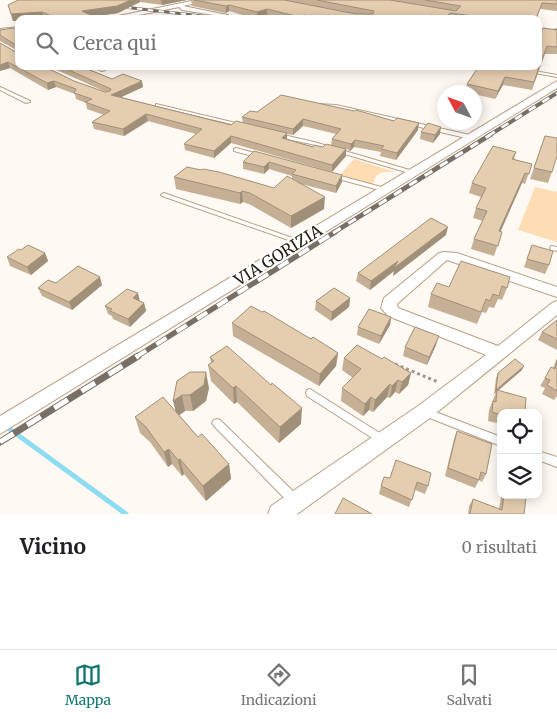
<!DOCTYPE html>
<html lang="it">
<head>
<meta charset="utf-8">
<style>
  :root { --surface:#fff; --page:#f2f2f2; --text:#202124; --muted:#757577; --line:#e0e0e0; --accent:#0f766e }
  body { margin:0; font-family:Merriweather,serif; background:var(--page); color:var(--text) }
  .controls { position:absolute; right:15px; bottom:15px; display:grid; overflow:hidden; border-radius:10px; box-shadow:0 2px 12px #0003 }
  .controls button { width:45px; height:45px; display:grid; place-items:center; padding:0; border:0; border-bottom:1px solid var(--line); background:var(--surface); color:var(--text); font:25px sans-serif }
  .compass { position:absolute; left:437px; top:85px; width:45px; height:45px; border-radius:50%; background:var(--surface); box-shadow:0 2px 12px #0003; rotate:311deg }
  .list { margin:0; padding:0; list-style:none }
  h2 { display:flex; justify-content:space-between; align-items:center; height:65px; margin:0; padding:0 20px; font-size:21px }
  h2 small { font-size:16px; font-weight:400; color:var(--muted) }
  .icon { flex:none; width:28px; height:28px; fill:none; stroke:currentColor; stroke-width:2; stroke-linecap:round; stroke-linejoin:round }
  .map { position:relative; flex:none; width:557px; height:514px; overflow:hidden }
  .search { position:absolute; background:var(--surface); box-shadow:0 2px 12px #0003; left:15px; right:15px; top:15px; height:55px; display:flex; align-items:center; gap:12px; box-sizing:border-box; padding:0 18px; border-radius:10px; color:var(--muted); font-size:19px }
  .sheet { height:135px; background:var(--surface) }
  nav { display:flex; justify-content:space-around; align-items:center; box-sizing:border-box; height:70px; border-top:1px solid var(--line); background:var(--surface); font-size:14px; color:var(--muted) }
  nav a { display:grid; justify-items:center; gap:2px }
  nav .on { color:var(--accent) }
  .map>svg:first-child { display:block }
  .green { fill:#ffddb4 }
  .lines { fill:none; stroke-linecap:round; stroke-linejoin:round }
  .stream { stroke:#8edcf2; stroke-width:5 }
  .lane-casing { stroke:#b8a084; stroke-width:2 }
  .street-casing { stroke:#b8a084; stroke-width:2 }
  .path { stroke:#9e978f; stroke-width:3; stroke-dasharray:3 3; stroke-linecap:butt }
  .lane { fill:#fff; fill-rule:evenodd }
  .street { fill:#fff; fill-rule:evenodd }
  .rail-far4-casing { stroke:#787067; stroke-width:3 }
  .rail-far3-casing { stroke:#787067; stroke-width:4 }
  .rail-far2-casing { stroke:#787067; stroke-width:5 }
  .rail-far1-casing { stroke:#787067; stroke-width:5.5 }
  .rail-casing { stroke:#787067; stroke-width:7 }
  .rail-far4 { stroke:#fff; stroke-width:2; stroke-dasharray:5.5; stroke-linecap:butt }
  .rail-far3 { stroke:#fff; stroke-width:2.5; stroke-dasharray:8; stroke-linecap:butt }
  .rail-far2 { stroke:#fff; stroke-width:3; stroke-dasharray:9; stroke-linecap:butt }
  .rail-far1 { stroke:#fff; stroke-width:4; stroke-dasharray:12; stroke-linecap:butt }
  .rail { stroke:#fff; stroke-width:5; stroke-dasharray:16; stroke-linecap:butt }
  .wall { fill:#c5b096; fill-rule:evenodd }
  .shaded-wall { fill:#a0907a }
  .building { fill:#e5cdaf; stroke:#a0907a }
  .labels { text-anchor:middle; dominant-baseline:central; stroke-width:4.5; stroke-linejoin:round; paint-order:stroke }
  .street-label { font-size:16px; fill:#261d12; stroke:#fff }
</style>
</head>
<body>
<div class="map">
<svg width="557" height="514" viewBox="0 0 557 514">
  <rect width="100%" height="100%" fill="#fef9f3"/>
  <path class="green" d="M354 159 395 172C382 172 376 171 373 185L339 176Z
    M535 187 557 192V242L518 230Z"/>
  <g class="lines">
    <path class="stream" d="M0 422 126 514"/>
    <defs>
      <path id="lane" d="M92 66H98L105 70 102 71Z
        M529 70 557 75V77L529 72Z
        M0 87 30 101V102L26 103 0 90Z
        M156 104 240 124 242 125 240 126 156 106Z
        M317 104 336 105 470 135 473 137 470 139 336 107 319 106 317 105Z
        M279 134 314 142 413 171 414 172 413 173H409L311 144 277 137V135Z
        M236 148 262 155 263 156 260 158 234 151V149Z
        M333 174 385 188 386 189 383 191 331 177V175Z
        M164 193 301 241 302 242 299 244 297 243 162 196 161 195 162 194Z
        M551 246 557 247V251L551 250 550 248Z
        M310 389 386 437 388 440 386 443 383 444 380 443 307 396 306 393 307 390Z
        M425 408 501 437V446L422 415 420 412 422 409Z
        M217 419 220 420 299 497 300 501 299 505 295 506 291 505 214 426 212 423 214 420Z
        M538 451 557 457V467L538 460Z"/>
      <path id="street" d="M196 0H209L183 6 228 15 225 17 182 10 179 7 119 19H104Z
        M19 27V31L0 33V29Z
        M557 81V88L0 434V416Z
        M444 252 457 253 557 287V297L447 260 397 304 398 308 498 346 552 303 557 301V315L430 418 297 514H268L271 506 418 406 486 355 388 316 381 308 384 298 439 253Z"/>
    </defs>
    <use href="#lane" class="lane-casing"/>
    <use href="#street" class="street-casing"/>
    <path class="path" d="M395 364 438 382"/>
    <use href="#lane" class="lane"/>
    <use href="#street" class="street"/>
    <defs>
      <path id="rail-far4" d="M115 6 227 19
        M538 32 557 30"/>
      <path id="rail-far3" d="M488 136 557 93"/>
      <path id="rail-far2" d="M333 233 490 135"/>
      <path id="rail-far1" d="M136 357 335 232"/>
      <path id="rail" d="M0 442 138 356"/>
    </defs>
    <use href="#rail-far4" class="rail-far4-casing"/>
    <use href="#rail-far3" class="rail-far3-casing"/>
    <use href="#rail-far2" class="rail-far2-casing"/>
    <use href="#rail-far1" class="rail-far1-casing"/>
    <use href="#rail" class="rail-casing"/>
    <use href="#rail-far4" class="rail-far4"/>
    <use href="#rail-far3" class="rail-far3"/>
    <use href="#rail-far2" class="rail-far2"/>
    <use href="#rail-far1" class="rail-far1"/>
    <use href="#rail" class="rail"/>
  </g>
  <path class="wall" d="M21 0H187L162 5 140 2 118 13 93 17 97 19H19L13 21 8 5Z
    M191 0H557V11L540 9 536 19H278L267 16 259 19H256L229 11 226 13 192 6Z
    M0 30H19V66L74 81 105 92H106L48 66H81L112 79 142 81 143 87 121 97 231 125 243 123 242 117 257 112 418 130 396 160 380 156 381 152 354 147 350 151 346 149V156L332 172 231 143 214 158 185 150 184 144 196 134 148 121 124 136 94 129 92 122 104 115 87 109 86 103 76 99 75 94 56 87 48 90 10 68 0 71V43L16 52 18 51 0 41ZM303 126 336 134 332 139 331 145 323 147H313L287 139V134L293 135Z
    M557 30V54H545L532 90 503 85 495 99 474 94V92H465L467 84 479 66H538V39Z
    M421 132 440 134 433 143 420 139Z
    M545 136 552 172 548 183 530 179Z
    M254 151 342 182 336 193 301 184 324 209 291 228 251 205 243 202 240 204 176 189 174 177 274 188 292 179V176L269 169 264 174 243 169V162Z
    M516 152 514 160 532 164 525 184 522 183 500 231 502 232 494 256 471 249 474 239 483 221 473 218 476 208 481 197 469 193 472 183Z
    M446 235 393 276 394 271 370 290 356 281 358 273Z
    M532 245 549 265 545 274 524 267Z
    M21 250 45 253 48 261 31 275 10 266 7 257Z
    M461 261 507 288 502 300 498 299 494 308 489 307 486 313 482 312 477 324 428 307 431 294 449 287Z
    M56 283 102 285 72 310 42 296 38 288Z
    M350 298 349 307 331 321 315 310 316 301Z
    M139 301 144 303 146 311 130 327 113 319 112 316 108 314 105 306Z
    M391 317 390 325 379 344 357 335 358 327Z
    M557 320V350L538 340 542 332Z
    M232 323 311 339 338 353 336 366 319 386 233 336Z
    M436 345 427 365 403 356 405 347Z
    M210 357 301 424 279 443 237 402 234 404 211 381 208 365 211 363Z
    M344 358 382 359 411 373 408 385 399 394 395 392 390 398 387 397 373 412 369 410 363 416 341 401 342 388 353 378 342 370Z
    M557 358V396L554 400 542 394 545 388 540 386 545 378 553 368Z
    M522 370 499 390 525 413H501V424L488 421 489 410 496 392 494 394 496 378 498 373Z
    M177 381 209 388 206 401 193 411H185L179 415 198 437 229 464 231 479 206 501 184 474 182 476 172 464 168 467 150 442 140 433 135 417 176 412Z
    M457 431 486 474 482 482 479 480 475 488 445 476 454 439Z
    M396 460 428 486 425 494 415 490 409 507 379 494 381 486 390 478Z
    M502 495H519L524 514H468L469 506 473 499 499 509 501 497Z"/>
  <path class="shaded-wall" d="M131 0H140V2L118 13 84 18 82 11Z
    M161 0H187L162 5Z
    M229 5V11L226 13V6Z
    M267 9V16L257 19V12Z
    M42 12 44 18 19 19V21H13L11 14Z
    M450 13 449 19H445V18Z
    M304 15V19H299V17Z
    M8 62 10 68 0 71V65Z
    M505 77 503 85 495 99 498 91Z
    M54 81 56 87 48 90 47 83Z
    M142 81 143 87 113 101 111 95Z
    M146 114 148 121 124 136 123 129Z
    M303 119V126L293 135V129Z
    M419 123 418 130 396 160 397 153Z
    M441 127 440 134 433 143 435 135Z
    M287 133V140L282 138Z
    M231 136V143L214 158V151Z
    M355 140 354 147 350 151 351 144Z
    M346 149V156L332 172V165Z
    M269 162V169L264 174V167Z
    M525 173 522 183 496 242 499 231Z
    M342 175V182L336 193V186Z
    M242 191 243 202 240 204V193Z
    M325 197 324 209 291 228V216Z
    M448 227 446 235 393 276 394 271 370 290 371 281 398 261Z
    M45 253 48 261 31 275 27 267Z
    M100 277 102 285 72 310 69 302Z
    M138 293 140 302 133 298Z
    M350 298 349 307 331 321 332 312Z
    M144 303 146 311 130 327 128 319Z
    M391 317 390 325 379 344 381 336Z
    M439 336 436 345 427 365 429 357Z
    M338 353 336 366 319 386 320 374Z
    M524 366 522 370 497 391V390L496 392 494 394 496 390Z
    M206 372 209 388 206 401 193 411 190 395Z
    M411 373 408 385 399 394 402 382Z
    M398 380 395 392 390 398 392 386Z
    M390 384 387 397 373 412 375 400Z
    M236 386 237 402 234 404 233 388Z
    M182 395 185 411 177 417 173 401Z
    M371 397 369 410 363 416 365 404Z
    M302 408 301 424 279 443 280 427Z
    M169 449 172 464 168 467 164 452Z
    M180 459 184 474 182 476 178 460Z
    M229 464 231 479 206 501 203 486Z"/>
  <path class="building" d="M18 0H131L117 6 82 11 97 18 96 19H59L42 12 11 14 8 5Z
    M194 0H284L356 14H373L374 11 317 0H390L456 11 461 6 425 0H557V4L542 3 536 19 514 18 513 19H496L450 13 445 18 431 15 427 19H421L407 16V19H366L351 16 346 19H321L304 15 299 17 267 9 257 12 229 5 226 6Z
    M14 28 19 30V47L0 35V30Z
    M543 28 557 30V47L547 46 541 62H538V39Z
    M0 43 16 52 19 51V50V66H43L74 81 105 92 110 91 111 89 60 66H80L112 79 123 74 142 81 111 95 231 125 236 121 287 133 282 138 313 147 314 145 323 147 326 144 346 149 332 165 231 136 214 151 184 144 202 129 146 114 123 129 92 122 110 111 85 102 92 99 74 93 76 89 54 81 47 83 8 62 0 65Z
    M479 66H533L539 67 534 82 505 77 498 91 467 84Z
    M281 95 354 111 356 110 394 121 397 118 419 123 397 153 381 149 384 146 355 140 351 144 332 139 341 129 303 119 293 129 242 117 250 111 257 112Z
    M428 123 441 127 435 135 421 132Z
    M545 136 557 138V156L552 172 534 168Z
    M493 146 516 152 512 159 532 164 529 174 525 173 499 231 502 232 498 246 474 239 487 211 476 208 486 188 472 183Z
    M254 151 342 175 336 186 292 174 296 170 269 162 264 167 243 162Z
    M187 167 201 170 203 169 219 172 274 188 287 176 325 197 291 216 250 193 242 191 240 193 174 177Z
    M431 218 448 227 394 268 398 261 371 281 358 273Z
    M28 245 45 253 27 267 7 257 19 249 21 250Z
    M532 245 553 251 549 265 527 259Z
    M461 261 510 277 507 288 502 286 499 296 493 294 490 301 486 299 481 312 431 294 437 283 449 287Z
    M78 266 100 277 69 302 38 288 48 280 56 283Z
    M334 288 350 298 332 312 316 301Z
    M127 289 138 293 133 298 144 303 128 319 110 311 112 309 105 306Z
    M251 306 262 312 264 311 311 339 313 337 338 353 320 374 232 323Z
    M369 309 391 317 381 336 358 327Z
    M557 320V339L542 332Z
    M415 327 439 336 429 357 405 347Z
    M357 345 382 359 384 357 411 373 402 382 398 380 392 386 390 384 375 400 371 397 365 404 342 388 361 369 344 358Z
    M227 346 271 385 272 383 302 408 280 427 236 386 233 388 208 365 214 361 210 357Z
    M515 359 524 366 496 390 498 373Z
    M557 360V391L547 385 550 380 545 378 551 367 555 369Z
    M190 372H206L204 385 190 395H182L173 401 177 381Z
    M497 390 526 398 525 413 521 411V413H501V415L492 412 493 401 496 402Z
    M163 397 198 437 202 434 229 464 203 486 180 459 178 460 169 449 164 452 146 427 135 417Z
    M457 431 492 444 486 474 481 472 479 480 448 468Z
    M396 460 431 473 428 486 417 482 412 500 381 486 384 477 390 478Z
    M504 495H519L526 498 524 514H470L473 499 502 510Z
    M343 498 372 514H335Z"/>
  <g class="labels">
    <g class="street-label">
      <text transform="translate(278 255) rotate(-32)">VIA GORIZIA</text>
    </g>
  </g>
</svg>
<div class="controls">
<button><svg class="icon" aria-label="locate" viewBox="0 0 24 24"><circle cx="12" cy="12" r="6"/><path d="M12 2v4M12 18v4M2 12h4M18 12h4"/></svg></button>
<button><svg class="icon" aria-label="layers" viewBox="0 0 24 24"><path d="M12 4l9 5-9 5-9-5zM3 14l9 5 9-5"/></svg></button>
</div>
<svg class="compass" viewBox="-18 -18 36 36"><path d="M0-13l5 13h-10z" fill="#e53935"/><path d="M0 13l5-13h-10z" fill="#757577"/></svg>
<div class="search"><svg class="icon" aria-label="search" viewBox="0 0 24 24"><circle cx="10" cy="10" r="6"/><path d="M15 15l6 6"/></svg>Cerca qui</div>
</div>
<section class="sheet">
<h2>Vicino<small>0 risultati</small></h2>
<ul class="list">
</ul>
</section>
<nav>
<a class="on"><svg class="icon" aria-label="map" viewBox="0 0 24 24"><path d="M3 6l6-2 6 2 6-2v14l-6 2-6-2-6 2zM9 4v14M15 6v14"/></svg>Mappa</a>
<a><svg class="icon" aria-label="directions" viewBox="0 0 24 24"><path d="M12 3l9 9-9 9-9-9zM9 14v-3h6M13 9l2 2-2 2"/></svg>Indicazioni</a>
<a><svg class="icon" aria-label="saved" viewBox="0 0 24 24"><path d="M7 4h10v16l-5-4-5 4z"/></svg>Salvati</a>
</nav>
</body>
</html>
